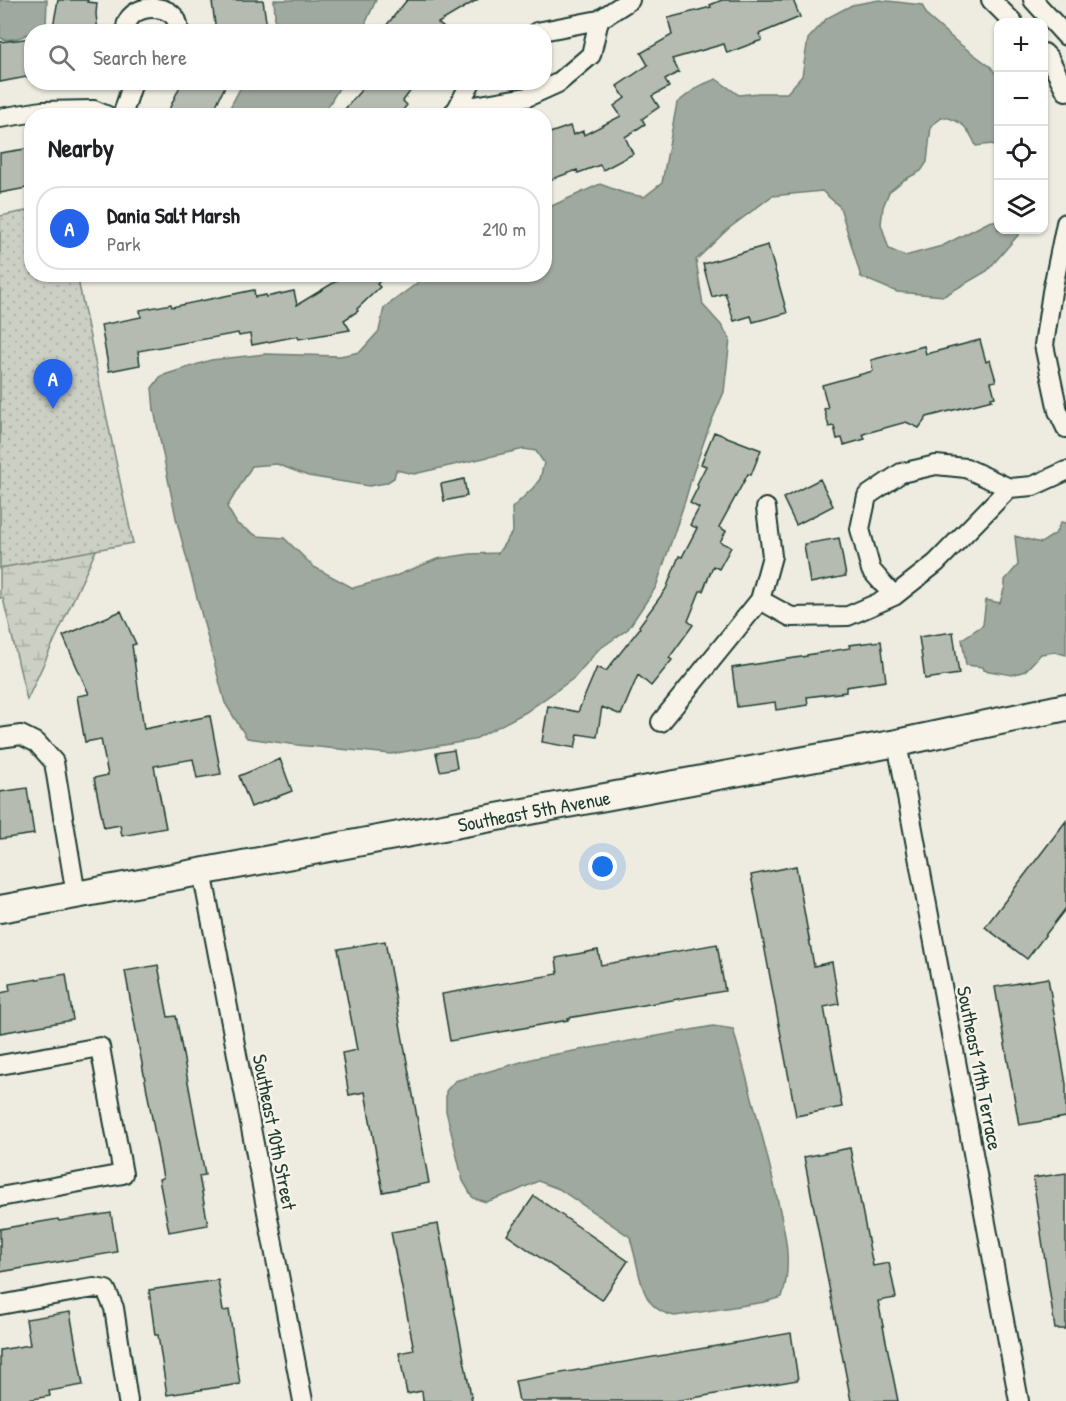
<!DOCTYPE html>
<html lang="en">
<head>
<meta charset="utf-8">
<style>
  :root { --surface:#fff; --page:#f2f2f2; --text:#202124; --muted:#757577; --line:#e0e0e0; --accent:#2563eb }
  body { margin:0; font-family:"Patrick Hand",sans-serif; background:var(--page); color:var(--text) }
  .controls { position:absolute; right:18px; top:18px; display:grid; overflow:hidden; border-radius:12px; box-shadow:0 2px 4px #0004 }
  .controls button { width:54px; height:54px; display:grid; place-items:center; padding:0; border:0; border-bottom:2px solid var(--line); background:var(--surface); color:var(--text); font:30px sans-serif }
  .you { position:absolute; left:603px; top:867px; width:21px; height:21px; margin:-15px; border:4px solid #fff; border-radius:50%; background:#1a73e8; box-shadow:0 0 0 9px #1a73e833 }
  .badge { display:grid; place-items:center; width:39px; height:39px; border-radius:50%; background:var(--accent); color:#fff; font-size:20px; font-weight:700 }
  .pin { position:absolute; translate:-50% -50px; filter:drop-shadow(0 2px 3px #0008) }
  .pin::after { content:''; position:absolute; top:32px; width:21px; height:18px; background:inherit; clip-path:polygon(0 0,100% 0,50% 100%) }
  .list { margin:0; padding:0; list-style:none }
  h2 { display:flex; justify-content:space-between; align-items:center; height:78px; margin:0; padding:0 24px; font-size:26px }
  h2 small { font-size:20px; font-weight:400; color:var(--muted) }
  .list li { display:grid; grid-template-columns:39px 1fr auto; gap:18px; align-items:center; box-sizing:border-box; height:84px; margin:0 12px 12px; padding:0 12px; border:2px solid var(--line); border-radius:24px }
  .list b { display:block; font-size:22px; white-space:nowrap }
  .list p { margin:0; font-size:20px; white-space:nowrap; color:var(--muted) }
  .list em { font-size:20px; font-style:normal; color:var(--muted) }
  .icon { flex:none; width:33px; height:33px; fill:none; stroke:currentColor; stroke-width:2; stroke-linecap:round; stroke-linejoin:round }
  .map { position:relative; flex:none; width:1066px; height:1401px; overflow:hidden }
  .search { position:absolute; background:var(--surface); box-shadow:0 2px 4px #0004; left:24px; top:24px; width:528px; height:66px; display:flex; align-items:center; gap:15px; box-sizing:border-box; padding:0 21px; border-radius:24px; color:var(--muted); font-size:22px }
  .panel { position:absolute; background:var(--surface); box-shadow:0 2px 4px #0004; left:24px; top:108px; width:528px; height:174px; border-radius:24px }
  .map>svg:first-child { display:block }
  .wetland { fill:url(#wetland-marsh); stroke:#76867c; stroke-width:1.5 }
  .park { fill:url(#park-dots); stroke:#76867c; stroke-width:1.5 }
  .water { fill:#9fa99f; stroke:#6c7e74; stroke-width:1.5; fill-rule:evenodd }
  .building { fill:#b5bbb0; stroke:#1f3d34; stroke-width:1.5 }
  .lines { fill:none; stroke-linecap:round; stroke-linejoin:round }
  .street-casing { stroke:#1f3d34; stroke-width:22 }
  .secondary-casing { stroke:#1f3d34; stroke-width:30 }
  .street { stroke:#f7f3e8; stroke-width:18 }
  .secondary { stroke:#f7f3e8; stroke-width:26 }
  .labels { text-anchor:middle; dominant-baseline:central; stroke-width:5; stroke-linejoin:round; paint-order:stroke }
  .street-label { font-size:20px; fill:#1f3d34; stroke:#f7f3e8 }
</style>
</head>
<body>
<div class="map">
<svg width="1066" height="1401" viewBox="0 0 1066 1401">
  <defs>
    <pattern id="wetland-marsh" width="20" height="14" patternUnits="userSpaceOnUse" patternTransform="scale(1.5)"><rect width="20" height="14" fill="#cccfc4"/><path d="M1 5h8M5 5V1M11 12h8M15 12V8" fill="none" stroke="#afb3a9"/></pattern>
    <pattern id="park-dots" width="8" height="8" patternUnits="userSpaceOnUse" patternTransform="scale(1.5)"><rect width="8" height="8" fill="#cccfc4"/><path d="M2 2h.1M6 6h.1" fill="none" stroke="#afb3a9" stroke-width="1.8" stroke-linecap="round"/></pattern>
  </defs>
  <rect width="100%" height="100%" fill="#eeece1"/>
  <filter id="ink" filterUnits="userSpaceOnUse"><feTurbulence type="fractalNoise" baseFrequency=".0167" numOctaves="2"/><feDisplacementMap in="SourceGraphic" scale="12" xChannelSelector="R" yChannelSelector="G"/><feConvolveMatrix kernelMatrix="1 2 1 2 8 2 1 2 1" color-interpolation-filters="sRGB"/></filter>
  <g filter="url(#ink)">
    <path class="wetland" d="M0 218 32 274 122 494 27 700 3 598H0Z"/>
    <path class="park" d="M31 210 32 274 77 275 133 543 0 568V216Z"/>
    <path class="water" d="M0 0H47L46 24C34 31 14 44 0 38Z
      M274 0H376L362 31 273 32 275 14Z
      M879 0 922 5 928 17 957 42 991 67 998 77V147L992 144 976 146C969 129 962 120 943 117L931 126 927 162 921 171 904 180 889 192 883 207 881 224 889 249 905 256 942 246 989 222 998 220V230H1015L1019 234 987 271 944 296 897 292 861 277 840 207 822 191 772 196 728 229 696 260 703 305 721 325 730 339 724 392 709 427 693 473 685 501 656 587 628 629 598 650 574 678 526 712 473 740 391 754 297 745 247 738 225 703 176 518 154 410 152 388 161 376 211 360 265 354 340 356 360 352 379 331 384 308 428 275 544 274 545 209 600 184 624 193 644 197 662 183 677 103 699 86 716 79 739 95 759 93H787L802 76 808 39 827 18 852 5ZM524 449 536 451 544 463 540 479 533 488 512 508 513 531 498 553 470 554 437 559 393 577 353 588 314 567 284 538 257 536 237 524 227 507 252 466 277 464 308 476 369 486 386 483 394 478 396 470 414 474Z
      M243 83V82L342 83 323 115H226Z
      M1061 522 1066 523V655L1055 652 1041 654 1025 671 1012 675 984 670 983 667 966 665 962 639 983 625 986 600 1000 603 1005 586V580L1018 565 1015 536 1041 543 1055 534Z
      M713 1026 733 1029C748 1082 763 1135 775 1189 783 1225 794 1260 782 1297L765 1302 675 1316C647 1311 642 1289 637 1265 635 1256 632 1246 630 1237L559 1189 538 1181 514 1192 486 1202 473 1198 463 1181 446 1111V1091L455 1081 535 1058Z"/>
    <path class="building" d="M58 0H88L87 2 97 3 96 14 98 32H52Z
      M226 0H263L267 28 241 32H216L212 2Z
      M407 0H477L438 23 449 32H381Z
      M722 0H793L800 17 759 34 762 40 727 53 724 44 672 59 679 72 665 80 669 87 652 96 659 107 642 119 645 124 625 137 633 154 603 170 600 165 578 173 577 170 544 182V135L570 126 573 135 583 131 584 135 621 116 614 106 625 98 617 86 648 65 641 53 672 35 668 18 711 7 710 5Z
      M32 38V76L0 82V42Z
      M182 82H227L211 116H166Z
      M368 82H417L403 101 407 105 398 116H339Z
      M32 148V187L0 193V153Z
      M768 245 787 313 753 322 751 316 734 321 725 293 712 297 703 264Z
      M348 274H387L377 284 380 287 357 309 358 311 344 320 350 330 299 339 298 336 252 345 250 334 239 336 238 333 138 351 140 365 109 371 101 325 141 317 140 310 171 304 172 307 254 290 255 297 266 295V297L294 291 297 305Z
      M980 340 986 362 990 360 996 381 991 382 995 397 991 398 992 400 927 417 919 428 906 422 863 434 865 439 844 445 842 438 837 439 834 426 829 427 824 409 828 408 822 385 873 371 871 360 924 346 926 354Z
      M714 432 761 450 751 475 748 474 719 527 726 531 720 542 731 547 719 569 713 566 703 591H700L688 621 693 625 669 658 672 660 651 686 638 675 621 715 602 707 597 737 578 734 575 748 542 742 548 706 578 712 597 667 606 671 640 628 639 626 666 589 679 556 682 557 697 528 690 525 699 508 690 503 698 487 697 484 706 466 701 464Z
      M464 479 467 496 444 501 441 484Z
      M820 479 833 506 796 525 783 498Z
      M839 538 846 576 810 583 804 544Z
      M121 611 136 644 132 645 144 729 210 716 221 774 197 778 193 759 154 766 166 828 122 836 120 825 104 828 94 778 108 775 101 739 85 742 77 696 89 694 63 636Z
      M953 632 959 674 925 679 919 637Z
      M881 641 886 681 846 687V692L807 697 808 705 776 710 775 702 737 707 732 668 807 656V655L850 648 849 645Z
      M454 750 457 768 440 771 436 753Z
      M280 759 292 791 251 807 239 776Z
      M27 788 34 834 0 839V792Z
      M1066 821V908L1027 959 985 927Z
      M796 866 814 966 832 962 839 1004 824 1007 842 1107 796 1116 751 875Z
      M385 941 429 1183 383 1192 365 1092 349 1095 342 1053 357 1050 338 949Z
      M717 944 725 991 568 1018V1020L450 1041 442 994 558 974 556 958 598 950 601 965Z
      M158 965 168 1017 176 1016 205 1175 199 1176 208 1225 169 1232 159 1179 163 1178 125 971Z
      M66 974 73 1020 0 1033V993L10 991 9 984Z
      M1048 978 1066 1084V1117L1019 1125 995 987Z
      M850 1148 873 1266 889 1263 896 1298 878 1301 898 1401H851L804 1157Z
      M1066 1173V1329H1055L1033 1178Z
      M534 1196 628 1261 602 1300 507 1235Z
      M111 1213 117 1252 0 1272V1229L58 1219 59 1221Z
      M438 1224 472 1401H423L422 1391 407 1394 399 1353 414 1350 391 1232Z
      M218 1280 223 1311 229 1310 240 1384 167 1395 158 1335H155L149 1290Z
      M70 1312 83 1385 49 1391 50 1396 22 1401H0V1350L30 1345 26 1319Z
      M791 1333 798 1380 675 1401H519L515 1381Z"/>
    <g class="lines">
      <defs>
        <path id="street" d="M991 0 1013 22
          M1033 0 1066 36
          M126 32C123 0 183 0 178 32
          M537 32 599 20 630 0
          M1044 53 1049 58 1066 91
          M457 109 527 97 558 83 591 55 599 20
          M452 114 457 109 471 82
          M122 116 133 82
          M0 118 42 111 94 110 108 116
          M1066 223 1052 292 1044 345 1058 411 1066 428
          M894 596 871 570 860 529 867 496 901 473 936 465 966 468 1009 488 1033 486 1066 471
          M760 600 791 617 848 616 894 596 936 563 1009 488
          M661 722 760 600 772 556 766 508
          M0 738 21 735 37 743 54 762 76 895
          M897 743 1019 1401
          M202 871 303 1401
          M0 1065 100 1047 123 1174 0 1197
          M0 1305 81 1290 94 1288 106 1290 114 1308 128 1401"/>
        <g id="secondary">
          <path id="s1" d="M0 909 897 743 1066 707"/>
        </g>
      </defs>
      <use href="#street" class="street-casing"/>
      <use href="#secondary" class="secondary-casing"/>
      <use href="#street" class="street"/>
      <use href="#secondary" class="secondary"/>
    </g>
  </g>
  <g class="labels">
    <g class="street-label">
      <text stroke="none"><textPath href="#s1" startOffset="543">Southeast 5th Avenue</textPath></text>
      <text transform="translate(980 1068) rotate(79)">Southeast 11th Terrace</text>
      <text transform="translate(275 1132) rotate(79)">Southeast 10th Street</text>
    </g>
  </g>
</svg>
<div class="controls">
<button>+</button>
<button>−</button>
<button><svg class="icon" aria-label="locate" viewBox="0 0 24 24"><circle cx="12" cy="12" r="6"/><path d="M12 2v4M12 18v4M2 12h4M18 12h4"/></svg></button>
<button><svg class="icon" aria-label="layers" viewBox="0 0 24 24"><path d="M12 4l9 5-9 5-9-5zM3 14l9 5 9-5"/></svg></button>
</div>
<div class="you"></div>
<div class="pin badge" style="left:53px;top:409px">A</div>
<div class="search"><svg class="icon" aria-label="search" viewBox="0 0 24 24"><circle cx="10" cy="10" r="6"/><path d="M15 15l6 6"/></svg>Search here</div>
<section class="panel">
<h2>Nearby<small></small></h2>
<ul class="list">
<li><span class="badge">A</span><div><b>Dania Salt Marsh</b><p>Park</p></div><em>210 m</em></li>
</ul>
</section>
</div>
</body>
</html>
